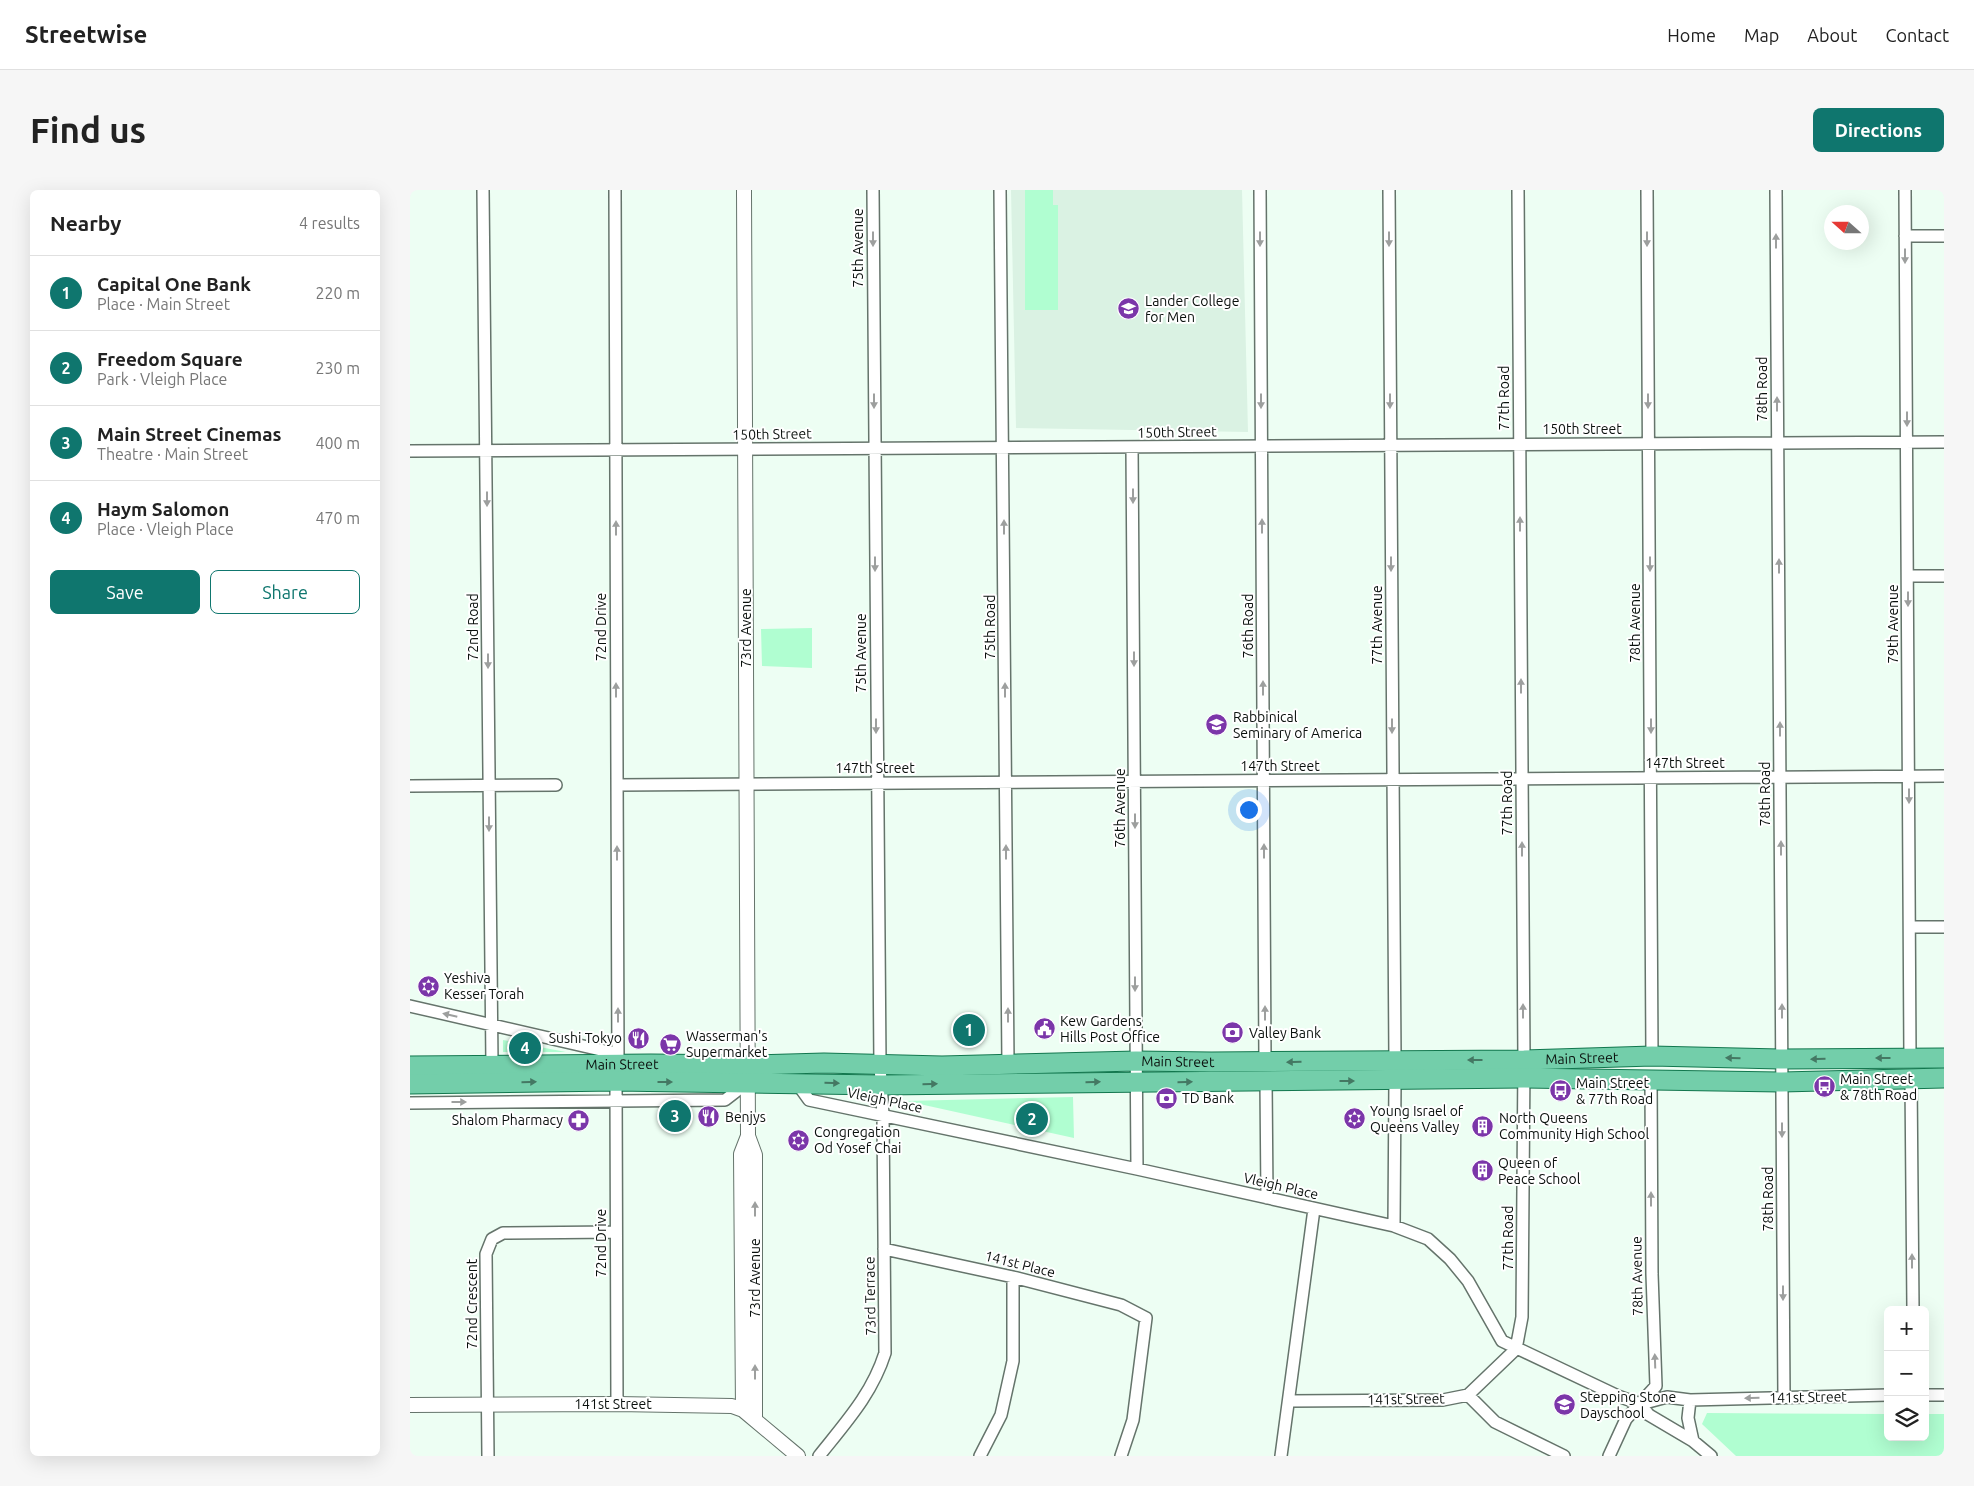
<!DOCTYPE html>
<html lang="en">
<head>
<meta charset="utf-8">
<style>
  :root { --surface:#fff; --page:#f6f6f6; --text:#222; --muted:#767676; --line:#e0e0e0; --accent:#0f766e }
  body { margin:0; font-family:Ubuntu,sans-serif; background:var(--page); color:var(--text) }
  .controls { position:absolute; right:15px; bottom:15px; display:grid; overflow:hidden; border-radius:8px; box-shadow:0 5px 20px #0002 }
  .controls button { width:45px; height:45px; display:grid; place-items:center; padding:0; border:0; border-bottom:1px solid var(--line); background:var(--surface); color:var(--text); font:25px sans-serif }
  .compass { position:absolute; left:1414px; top:15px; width:45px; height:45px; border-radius:50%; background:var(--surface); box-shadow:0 5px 20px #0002; rotate:291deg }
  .you { position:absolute; left:838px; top:619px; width:18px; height:18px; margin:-12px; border:4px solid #fff; border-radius:50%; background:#1a73e8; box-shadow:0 0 0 8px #1a73e833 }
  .badge { display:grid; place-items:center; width:32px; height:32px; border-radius:50%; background:var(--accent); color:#fff; font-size:16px; font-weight:700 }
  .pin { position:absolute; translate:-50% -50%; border:2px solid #fff; box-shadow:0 1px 5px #0006 }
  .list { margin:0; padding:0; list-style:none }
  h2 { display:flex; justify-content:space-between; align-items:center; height:65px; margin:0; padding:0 20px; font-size:21px }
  h2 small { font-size:16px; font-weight:400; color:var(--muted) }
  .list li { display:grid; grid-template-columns:32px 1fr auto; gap:15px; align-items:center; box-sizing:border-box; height:75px; padding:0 20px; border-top:1px solid var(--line) }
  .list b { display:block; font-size:19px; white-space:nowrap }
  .list p { margin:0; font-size:16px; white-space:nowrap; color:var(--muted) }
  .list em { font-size:16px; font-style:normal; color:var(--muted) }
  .actions { display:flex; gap:10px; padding:15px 20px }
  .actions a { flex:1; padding:11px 0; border:1px solid var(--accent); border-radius:8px; text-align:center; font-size:18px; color:var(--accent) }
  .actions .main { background:var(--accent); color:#fff }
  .icon { flex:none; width:28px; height:28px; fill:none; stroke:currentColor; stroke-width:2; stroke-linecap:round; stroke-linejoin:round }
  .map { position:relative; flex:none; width:1534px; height:1266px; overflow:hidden; border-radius:8px }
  header { display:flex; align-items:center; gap:30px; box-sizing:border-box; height:70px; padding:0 25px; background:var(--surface); border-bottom:1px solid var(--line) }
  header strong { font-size:24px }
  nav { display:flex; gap:28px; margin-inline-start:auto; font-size:18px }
  .intro { display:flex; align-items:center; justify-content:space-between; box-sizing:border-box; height:120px; padding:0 30px }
  h1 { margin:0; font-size:35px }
  .button { padding:12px 22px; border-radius:8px; background:var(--accent); color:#fff; font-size:18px; font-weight:700 }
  main { display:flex; gap:30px; padding:0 30px }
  aside { flex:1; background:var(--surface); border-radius:8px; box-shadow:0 5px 20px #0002 }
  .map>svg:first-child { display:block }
  .built { fill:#daf2e3 }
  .green { fill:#b0fed1 }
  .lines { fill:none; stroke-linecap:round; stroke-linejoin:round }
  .minor-casing { stroke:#65746b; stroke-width:14 }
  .tertiary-casing { stroke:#65746b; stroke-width:16 }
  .primary-casing { stroke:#12774e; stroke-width:21 }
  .minor { stroke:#fff; stroke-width:11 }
  .tertiary { stroke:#fff; stroke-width:14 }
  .primary { stroke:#73ceaa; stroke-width:19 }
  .oneway { fill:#9d9f9e }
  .oneway2 { fill:#447863 }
  .labels { text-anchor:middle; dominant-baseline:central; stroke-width:4; stroke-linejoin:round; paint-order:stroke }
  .street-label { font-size:14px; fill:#0a100d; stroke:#fff }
  .poi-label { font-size:14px; fill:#0a100d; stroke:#fff; text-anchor:start }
</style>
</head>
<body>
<header>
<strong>Streetwise</strong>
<nav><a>Home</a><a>Map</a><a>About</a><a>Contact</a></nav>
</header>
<div class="intro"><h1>Find us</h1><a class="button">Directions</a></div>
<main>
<aside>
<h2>Nearby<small>4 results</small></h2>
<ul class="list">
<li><span class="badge">1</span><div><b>Capital One Bank</b><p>Place · Main Street</p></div><em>220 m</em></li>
<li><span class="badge">2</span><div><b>Freedom Square</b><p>Park · Vleigh Place</p></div><em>230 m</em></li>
<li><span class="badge">3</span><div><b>Main Street Cinemas</b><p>Theatre · Main Street</p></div><em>400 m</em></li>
<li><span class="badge">4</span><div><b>Haym Salomon</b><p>Place · Vleigh Place</p></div><em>470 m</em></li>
</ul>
<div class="actions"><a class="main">Save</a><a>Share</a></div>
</aside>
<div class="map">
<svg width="1534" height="1266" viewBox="0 0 1534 1266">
  <rect width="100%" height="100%" fill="#edfef3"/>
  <path class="built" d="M601 0H832L838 242 606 238Z"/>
  <path class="green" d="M615 0H643V15H648V120H615Z
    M402 438V478L352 476 351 439Z
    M93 850 156 862H93Z
    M663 907 664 948 496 911Z
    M1297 1223 1478 1224V1247H1515V1224H1534V1266H1326L1292 1234Z"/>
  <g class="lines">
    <defs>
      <path id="minor" d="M73 0 82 874
        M205 0 208 874
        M590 0 598 873
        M850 0 855 872
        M979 0 985 870
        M1237 0 1242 866
        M1366 0 1374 1208
        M1495 0 1500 868
        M1495 46H1534
        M722 257 727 979
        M0 261 1534 252
        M1498 386H1534
        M207 595 1534 586
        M0 596 146 595
        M1500 737H1534
        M0 816 208 864
        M1501 888 1503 1120
        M206 891 207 1214
        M856 891 857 1008
        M386 892 399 910 727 979 984 1036 1018 1049 1040 1069 1058 1091 1092 1151 1208 1206 1230 1214 1239 1225 1283 1251 1301 1266
        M0 913 315 910 337 893
        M984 1036 985 890
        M474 1059 603 1087 711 1115 736 1128 723 1230 711 1266
        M1058 1205 1106 1159 1112 1127 1114 870 1108 0
        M1058 1205 1085 1232 1154 1266
        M1515 1205H1534
        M1280 1210 1278 1228 1283 1251
        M879 1211 1033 1210 1058 1205
        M1231 1214 1257 1207 1280 1210 1478 1205
        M78 1266 76 1064 82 1049 93 1043 206 1042
        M409 1266C436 1232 462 1204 475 1163L473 925 470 875 463 0
        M570 1266 591 1225 603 1171V1087
        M871 1266 904 1019
        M1199 1266 1216 1229 1246 1196 1242 1084 1241 890"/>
      <path id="tertiary" d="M334 0 338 946 345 965V1230
        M0 1215 207 1214 322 1216 333 1220 388 1266
        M333 1220 331 964 338 946"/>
      <g id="primary">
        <path id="s1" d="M0 876 241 874 338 875 414 873 532 876 726 871 801 872 1114 870 1242 866 1372 869 1534 868"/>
        <path d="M0 894 206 891 472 895 1113 888 1372 892 1534 888"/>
      </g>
    </defs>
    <use href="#minor" class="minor-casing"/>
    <use href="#tertiary" class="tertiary-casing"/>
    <use href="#primary" class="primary-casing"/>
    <use href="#minor" class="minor"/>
    <use href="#tertiary" class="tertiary"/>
    <use href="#primary" class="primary"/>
  </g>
  <defs><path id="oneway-solid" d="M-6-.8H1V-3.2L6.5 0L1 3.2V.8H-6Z" transform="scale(1.25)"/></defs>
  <g class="oneway">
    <use href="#oneway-solid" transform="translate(463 49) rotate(90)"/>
    <use href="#oneway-solid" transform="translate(850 49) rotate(90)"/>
    <use href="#oneway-solid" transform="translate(979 49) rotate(90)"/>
    <use href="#oneway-solid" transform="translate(1237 49) rotate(90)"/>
    <use href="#oneway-solid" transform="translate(1366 51) rotate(-90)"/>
    <use href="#oneway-solid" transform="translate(1495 66) rotate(90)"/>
    <use href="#oneway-solid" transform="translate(464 211) rotate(90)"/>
    <use href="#oneway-solid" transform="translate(851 211) rotate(90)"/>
    <use href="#oneway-solid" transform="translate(980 211) rotate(90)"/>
    <use href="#oneway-solid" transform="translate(1238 211) rotate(90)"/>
    <use href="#oneway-solid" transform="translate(1367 214) rotate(-90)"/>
    <use href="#oneway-solid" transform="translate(1497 229) rotate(90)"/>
    <use href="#oneway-solid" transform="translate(723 306) rotate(90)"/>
    <use href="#oneway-solid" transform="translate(77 309) rotate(90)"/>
    <use href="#oneway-solid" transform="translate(1110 334) rotate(-90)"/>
    <use href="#oneway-solid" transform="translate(852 336) rotate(-90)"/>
    <use href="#oneway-solid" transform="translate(594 337) rotate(-90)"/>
    <use href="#oneway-solid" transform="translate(206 338) rotate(-90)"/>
    <use href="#oneway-solid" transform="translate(465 374) rotate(90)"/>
    <use href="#oneway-solid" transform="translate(981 374) rotate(90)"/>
    <use href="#oneway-solid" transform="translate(1240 374) rotate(90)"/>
    <use href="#oneway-solid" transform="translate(1369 376) rotate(-90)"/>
    <use href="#oneway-solid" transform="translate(1498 409) rotate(90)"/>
    <use href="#oneway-solid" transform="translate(724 469) rotate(90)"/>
    <use href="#oneway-solid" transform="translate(78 471) rotate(90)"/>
    <use href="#oneway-solid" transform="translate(1111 496) rotate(-90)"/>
    <use href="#oneway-solid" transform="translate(853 498) rotate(-90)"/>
    <use href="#oneway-solid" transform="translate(206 500) rotate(-90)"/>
    <use href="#oneway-solid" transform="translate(595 500) rotate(-90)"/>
    <use href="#oneway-solid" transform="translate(466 536) rotate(90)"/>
    <use href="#oneway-solid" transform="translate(982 536) rotate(90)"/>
    <use href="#oneway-solid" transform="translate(1241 536) rotate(90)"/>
    <use href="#oneway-solid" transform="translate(1370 539) rotate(-90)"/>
    <use href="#oneway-solid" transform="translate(1499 606) rotate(90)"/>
    <use href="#oneway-solid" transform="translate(725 631) rotate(90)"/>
    <use href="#oneway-solid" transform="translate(79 634) rotate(90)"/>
    <use href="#oneway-solid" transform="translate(1371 658) rotate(-90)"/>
    <use href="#oneway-solid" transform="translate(1112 659) rotate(-90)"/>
    <use href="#oneway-solid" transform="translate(854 661) rotate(-90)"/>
    <use href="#oneway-solid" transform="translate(596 662) rotate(-90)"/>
    <use href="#oneway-solid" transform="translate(207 663) rotate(-90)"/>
    <use href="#oneway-solid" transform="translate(725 794) rotate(90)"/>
    <use href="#oneway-solid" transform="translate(1113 821) rotate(-90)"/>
    <use href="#oneway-solid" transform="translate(1372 821) rotate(-90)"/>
    <use href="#oneway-solid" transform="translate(855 823) rotate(-90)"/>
    <use href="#oneway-solid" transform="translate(40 825) rotate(-167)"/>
    <use href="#oneway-solid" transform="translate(208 825) rotate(-90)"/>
    <use href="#oneway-solid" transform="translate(598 825) rotate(-90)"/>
    <use href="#oneway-solid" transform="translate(49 912)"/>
    <use href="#oneway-solid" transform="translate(1372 940) rotate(90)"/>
    <use href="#oneway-solid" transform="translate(1241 1009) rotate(-90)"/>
    <use href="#oneway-solid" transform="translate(345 1019) rotate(-90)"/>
    <use href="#oneway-solid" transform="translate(1502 1071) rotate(-90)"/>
    <use href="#oneway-solid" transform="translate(1373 1103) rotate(90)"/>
    <use href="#oneway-solid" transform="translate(1245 1171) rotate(-92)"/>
    <use href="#oneway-solid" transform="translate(345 1182) rotate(-90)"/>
    <use href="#oneway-solid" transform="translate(1342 1208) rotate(179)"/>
  </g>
  <g class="oneway2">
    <use href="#oneway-solid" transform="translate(1323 868) rotate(-179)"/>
    <use href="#oneway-solid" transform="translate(1473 868) rotate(180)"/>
    <use href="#oneway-solid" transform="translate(1408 869) rotate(179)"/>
    <use href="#oneway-solid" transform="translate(1065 870) rotate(180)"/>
    <use href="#oneway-solid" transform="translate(884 872) rotate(179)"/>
    <use href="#oneway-solid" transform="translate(937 891)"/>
    <use href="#oneway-solid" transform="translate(119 892) rotate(-1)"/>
    <use href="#oneway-solid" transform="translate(255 892)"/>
    <use href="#oneway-solid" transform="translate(683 892) rotate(-1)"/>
    <use href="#oneway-solid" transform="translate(775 892) rotate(-1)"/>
    <use href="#oneway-solid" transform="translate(422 893) rotate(1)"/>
    <use href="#oneway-solid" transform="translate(520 894) rotate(-1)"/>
  </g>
  <defs>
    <symbol id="university-disc" viewBox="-11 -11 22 22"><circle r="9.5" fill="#7b36a9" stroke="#fff"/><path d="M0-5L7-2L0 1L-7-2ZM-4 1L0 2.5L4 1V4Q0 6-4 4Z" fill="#fff"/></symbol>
    <symbol id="synagogue-disc" viewBox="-11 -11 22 22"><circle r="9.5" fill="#7b36a9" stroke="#fff"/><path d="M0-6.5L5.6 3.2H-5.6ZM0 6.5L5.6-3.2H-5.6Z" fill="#fff"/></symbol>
    <symbol id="civic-disc" viewBox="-11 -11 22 22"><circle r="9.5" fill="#7b36a9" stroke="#fff"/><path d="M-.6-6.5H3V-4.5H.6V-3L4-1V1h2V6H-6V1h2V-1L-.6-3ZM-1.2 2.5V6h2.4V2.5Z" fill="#fff"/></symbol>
    <symbol id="bank-disc" viewBox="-11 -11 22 22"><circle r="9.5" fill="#7b36a9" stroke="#fff"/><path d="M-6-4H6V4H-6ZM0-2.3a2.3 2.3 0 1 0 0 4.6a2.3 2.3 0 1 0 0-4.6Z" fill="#fff"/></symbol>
    <symbol id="restaurant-disc" viewBox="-11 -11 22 22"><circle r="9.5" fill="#7b36a9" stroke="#fff"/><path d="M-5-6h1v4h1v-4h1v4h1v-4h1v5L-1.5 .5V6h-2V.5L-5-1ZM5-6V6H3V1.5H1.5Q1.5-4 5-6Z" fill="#fff"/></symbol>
    <symbol id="supermarket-disc" viewBox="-11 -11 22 22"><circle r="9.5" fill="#7b36a9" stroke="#fff"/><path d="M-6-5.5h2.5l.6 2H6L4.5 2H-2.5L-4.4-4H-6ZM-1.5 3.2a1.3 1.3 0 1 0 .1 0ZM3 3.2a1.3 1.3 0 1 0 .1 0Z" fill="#fff"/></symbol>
    <symbol id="bus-disc" viewBox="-11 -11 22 22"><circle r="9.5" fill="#7b36a9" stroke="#fff"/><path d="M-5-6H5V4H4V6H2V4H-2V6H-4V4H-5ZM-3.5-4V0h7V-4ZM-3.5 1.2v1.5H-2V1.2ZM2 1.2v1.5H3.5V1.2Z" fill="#fff"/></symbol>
    <symbol id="pharmacy-disc" viewBox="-11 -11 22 22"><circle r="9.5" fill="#7b36a9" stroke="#fff"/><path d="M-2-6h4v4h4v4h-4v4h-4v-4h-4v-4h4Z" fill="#fff"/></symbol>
    <symbol id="building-disc" viewBox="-11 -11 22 22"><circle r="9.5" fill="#7b36a9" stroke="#fff"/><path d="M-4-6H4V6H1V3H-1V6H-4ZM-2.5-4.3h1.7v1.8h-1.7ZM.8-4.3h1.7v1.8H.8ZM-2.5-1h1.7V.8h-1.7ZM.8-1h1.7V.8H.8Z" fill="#fff"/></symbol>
    <symbol id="school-disc" viewBox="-11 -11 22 22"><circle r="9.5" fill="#7b36a9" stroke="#fff"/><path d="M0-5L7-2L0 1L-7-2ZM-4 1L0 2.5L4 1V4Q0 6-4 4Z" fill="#fff"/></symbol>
  </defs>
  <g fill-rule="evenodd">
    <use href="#university-disc" x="706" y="106" width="25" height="25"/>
    <use href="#university-disc" x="794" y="522" width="25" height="25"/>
    <use href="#synagogue-disc" x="6" y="784" width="25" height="25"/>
    <use href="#civic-disc" x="622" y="826" width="25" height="25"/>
    <use href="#bank-disc" x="810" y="830" width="25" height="25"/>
    <use href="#restaurant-disc" x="216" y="836" width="25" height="25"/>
    <use href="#supermarket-disc" x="248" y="842" width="25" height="25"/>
    <use href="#bus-disc" x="1402" y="884" width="25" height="25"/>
    <use href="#bus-disc" x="1138" y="888" width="25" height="25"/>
    <use href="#bank-disc" x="744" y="896" width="25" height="25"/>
    <use href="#restaurant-disc" x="286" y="914" width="25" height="25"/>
    <use href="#synagogue-disc" x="932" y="916" width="25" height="25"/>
    <use href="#pharmacy-disc" x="156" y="918" width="25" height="25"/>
    <use href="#building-disc" x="1060" y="924" width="25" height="25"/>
    <use href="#synagogue-disc" x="376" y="938" width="25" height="25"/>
    <use href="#building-disc" x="1060" y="968" width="25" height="25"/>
    <use href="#school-disc" x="1142" y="1202" width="25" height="25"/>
  </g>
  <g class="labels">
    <g class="street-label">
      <text transform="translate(448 58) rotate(-90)">75th Avenue</text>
      <text transform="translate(1352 199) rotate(-90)">78th Road</text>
      <text transform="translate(1094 208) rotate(-90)">77th Road</text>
      <text x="1172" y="239">150th Street</text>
      <text transform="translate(767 242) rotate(-1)">150th Street</text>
      <text transform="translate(362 244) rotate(-1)">150th Street</text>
      <text transform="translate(1225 433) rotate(-90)">78th Avenue</text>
      <text transform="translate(1483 434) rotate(-90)">79th Avenue</text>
      <text transform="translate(967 435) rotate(-90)">77th Avenue</text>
      <text transform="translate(838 436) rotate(-90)">76th Road</text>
      <text transform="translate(63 437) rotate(-90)">72nd Road</text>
      <text transform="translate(191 437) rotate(-90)">72nd Drive</text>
      <text transform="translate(580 437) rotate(-90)">75th Road</text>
      <text transform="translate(336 438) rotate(-90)">73rd Avenue</text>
      <text transform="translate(451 463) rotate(-90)">75th Avenue</text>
      <text x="1275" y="573">147th Street</text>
      <text x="870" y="576">147th Street</text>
      <text x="465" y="578">147th Street</text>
      <text transform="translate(1355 604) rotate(-90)">78th Road</text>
      <text transform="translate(1097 613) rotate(-90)">77th Road</text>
      <text transform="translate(710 618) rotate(-90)">76th Avenue</text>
      <text stroke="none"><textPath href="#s1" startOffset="1172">Main Street</textPath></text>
      <text stroke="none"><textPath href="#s1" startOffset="768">Main Street</textPath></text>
      <text stroke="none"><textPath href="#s1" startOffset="212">Main Street</textPath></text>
      <text transform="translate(475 910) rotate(12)">Vleigh Place</text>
      <text transform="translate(871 996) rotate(13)">Vleigh Place</text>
      <text transform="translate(1358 1009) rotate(-90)">78th Road</text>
      <text transform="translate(1098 1048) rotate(-90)">77th Road</text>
      <text transform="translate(191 1053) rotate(-90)">72nd Drive</text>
      <text transform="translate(610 1074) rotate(14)">141st Place</text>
      <text transform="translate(1227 1086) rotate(-91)">78th Avenue</text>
      <text transform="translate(345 1088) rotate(-90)">73rd Avenue</text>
      <text transform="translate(460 1106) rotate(-91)">73rd Terrace</text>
      <text transform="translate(62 1114) rotate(-90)">72nd Crescent</text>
      <text transform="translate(1398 1207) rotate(-1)">141st Street</text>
      <text transform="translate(996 1209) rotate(-1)">141st Street</text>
      <text x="203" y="1214">141st Street</text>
    </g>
    <g class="poi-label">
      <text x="735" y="111">Lander College<tspan x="735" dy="16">for Men</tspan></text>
      <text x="823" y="527">Rabbinical<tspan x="823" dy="16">Seminary of America</tspan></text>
      <text x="34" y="788">Yeshiva<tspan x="34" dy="16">Kesser Torah</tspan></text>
      <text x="650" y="831">Kew Gardens<tspan x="650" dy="16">Hills Post Office</tspan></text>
      <text x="839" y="843">Valley Bank</text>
      <text x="276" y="846">Wasserman's<tspan x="276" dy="16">Supermarket</tspan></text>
      <text x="212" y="848" text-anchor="end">Sushi Tokyo</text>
      <text x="1430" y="889">Main Street<tspan x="1430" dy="16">&amp; 78th Road</tspan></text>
      <text x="1166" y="893">Main Street<tspan x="1166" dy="16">&amp; 77th Road</tspan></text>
      <text x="772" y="908">TD Bank</text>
      <text x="960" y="921">Young Israel of<tspan x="960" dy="16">Queens Valley</tspan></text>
      <text x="315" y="927">Benjys</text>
      <text x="1089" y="928">North Queens<tspan x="1089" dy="16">Community High School</tspan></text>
      <text x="153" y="930" text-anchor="end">Shalom Pharmacy</text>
      <text x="404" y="942">Congregation<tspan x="404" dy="16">Od Yosef Chai</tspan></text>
      <text x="1088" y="973">Queen of<tspan x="1088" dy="16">Peace School</tspan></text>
      <text x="1170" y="1207">Stepping Stone<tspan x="1170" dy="16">Dayschool</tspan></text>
    </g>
  </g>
</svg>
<div class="controls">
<button>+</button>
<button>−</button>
<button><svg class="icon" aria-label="layers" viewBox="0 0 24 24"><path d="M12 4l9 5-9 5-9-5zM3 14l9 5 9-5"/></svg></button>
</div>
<svg class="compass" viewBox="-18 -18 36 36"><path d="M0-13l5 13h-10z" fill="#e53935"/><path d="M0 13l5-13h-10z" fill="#767676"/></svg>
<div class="you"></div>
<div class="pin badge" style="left:559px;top:840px">1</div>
<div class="pin badge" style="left:622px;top:929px">2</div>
<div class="pin badge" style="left:265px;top:926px">3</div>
<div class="pin badge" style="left:115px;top:858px">4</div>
</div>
</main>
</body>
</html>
